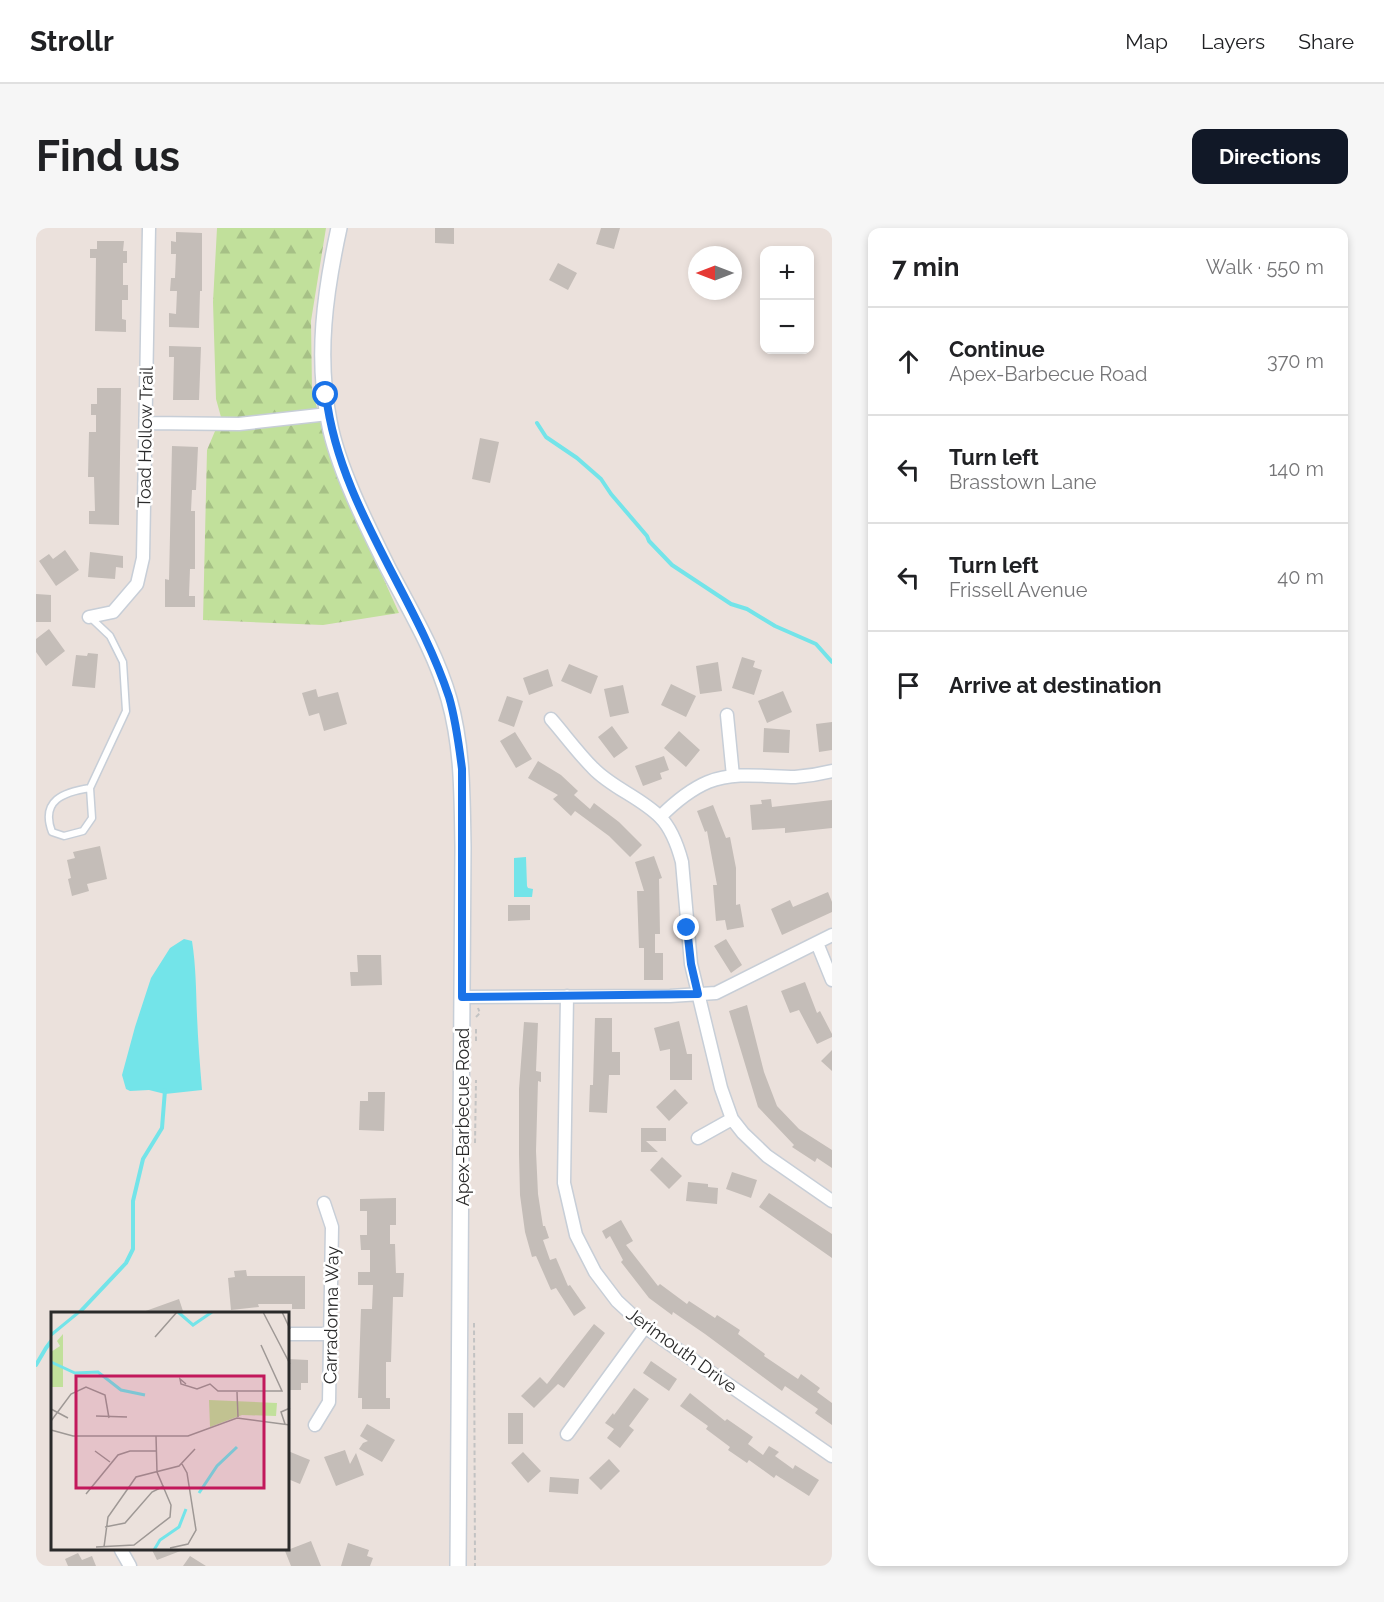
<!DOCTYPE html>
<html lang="en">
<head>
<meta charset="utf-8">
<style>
  :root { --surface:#fff; --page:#f6f6f6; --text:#202124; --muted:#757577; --line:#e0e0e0; --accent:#111827 }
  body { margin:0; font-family:Raleway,sans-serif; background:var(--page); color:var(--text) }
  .controls { position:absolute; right:18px; top:18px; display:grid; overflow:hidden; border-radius:12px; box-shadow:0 3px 9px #0003 }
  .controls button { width:54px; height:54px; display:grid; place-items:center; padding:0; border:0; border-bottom:2px solid var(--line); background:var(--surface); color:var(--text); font:30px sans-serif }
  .compass { position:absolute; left:652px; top:18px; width:54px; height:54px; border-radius:50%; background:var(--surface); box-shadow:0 3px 9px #0003; rotate:270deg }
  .stop { position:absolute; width:18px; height:18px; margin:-14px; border:4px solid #1a73e8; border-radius:50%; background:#fff }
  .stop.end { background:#1a73e8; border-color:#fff; box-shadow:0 2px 6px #0008 }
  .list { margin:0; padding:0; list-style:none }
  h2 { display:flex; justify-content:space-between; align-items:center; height:78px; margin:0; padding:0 24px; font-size:26px }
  h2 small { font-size:20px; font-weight:400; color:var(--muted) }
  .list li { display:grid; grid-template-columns:39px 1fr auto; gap:18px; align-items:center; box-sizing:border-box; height:108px; padding:0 24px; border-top:2px solid var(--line) }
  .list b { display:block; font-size:22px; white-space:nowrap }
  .list p { margin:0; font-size:20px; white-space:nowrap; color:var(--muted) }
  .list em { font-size:20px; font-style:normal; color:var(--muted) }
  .icon { flex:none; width:33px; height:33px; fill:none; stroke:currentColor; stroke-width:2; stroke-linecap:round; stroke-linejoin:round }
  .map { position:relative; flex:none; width:796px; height:1338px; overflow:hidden; border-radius:12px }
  header { display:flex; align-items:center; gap:36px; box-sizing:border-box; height:84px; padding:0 30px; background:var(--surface); border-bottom:2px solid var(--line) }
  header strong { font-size:28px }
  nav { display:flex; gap:33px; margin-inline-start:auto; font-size:21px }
  .intro { display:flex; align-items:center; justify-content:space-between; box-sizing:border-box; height:144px; padding:0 36px }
  h1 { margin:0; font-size:42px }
  .button { padding:15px 27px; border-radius:12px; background:var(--accent); color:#fff; font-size:21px; font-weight:700 }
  main { display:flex; gap:36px; padding:0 36px }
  aside { flex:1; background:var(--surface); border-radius:12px; box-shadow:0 3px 9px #0003 }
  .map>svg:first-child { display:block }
  .forest { fill:url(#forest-firs) }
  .water { fill:#73e4e9 }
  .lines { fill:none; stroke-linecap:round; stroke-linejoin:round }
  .stream { stroke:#73e4e9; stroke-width:4 }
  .building { fill:#c4bdb8 }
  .service-casing { stroke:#c7ced7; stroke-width:9 }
  .minor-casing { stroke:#c7ced7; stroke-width:15 }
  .tertiary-casing { stroke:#c7ced7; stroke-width:18 }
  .path { stroke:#c3c3c3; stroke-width:2; stroke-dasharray:4.5 3; stroke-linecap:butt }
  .service { stroke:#fff; stroke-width:6 }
  .minor { stroke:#fff; stroke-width:12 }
  .tertiary { stroke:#fff; stroke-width:15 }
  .route { stroke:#1a73e8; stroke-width:8 }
  .labels { text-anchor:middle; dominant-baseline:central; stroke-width:5; stroke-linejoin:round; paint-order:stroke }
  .street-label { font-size:18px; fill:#2a2a2a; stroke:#fff }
  .inset-river { fill:none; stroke:#73e4e9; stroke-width:3 }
  .inset-road { fill:none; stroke:#9e9895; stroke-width:1.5 }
  .view { fill:#c2185b; fill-opacity:0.15; stroke:#c2185b; stroke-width:3 }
  .inset-edge { fill:none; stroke:#2a2a2a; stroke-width:3 }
</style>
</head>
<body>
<header>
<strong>Strollr</strong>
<nav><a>Map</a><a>Layers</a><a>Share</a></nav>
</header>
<div class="intro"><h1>Find us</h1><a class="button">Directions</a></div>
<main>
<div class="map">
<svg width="796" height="1338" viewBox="0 0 796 1338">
  <defs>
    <pattern id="forest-firs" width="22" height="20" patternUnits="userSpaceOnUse" patternTransform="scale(1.5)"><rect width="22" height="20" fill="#c1e09b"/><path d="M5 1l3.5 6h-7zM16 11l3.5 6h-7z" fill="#a6c086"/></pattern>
  </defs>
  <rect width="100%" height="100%" fill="#ebe1dc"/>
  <path class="forest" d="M181 0H290L275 93 276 162 298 241 363 385 287 397 167 392 171 222 185 189 180 171 177 74Z"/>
  <path class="water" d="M490 629 491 658 492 660 497 661 496 669H478V630Z
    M148 711 156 713C160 738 160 763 161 788 162 813 164 838 166 862L129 866 113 862 94 863 90 861 86 847 99 799 115 750 134 720Z"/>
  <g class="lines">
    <path class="stream" d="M501 195 510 209 541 230 565 251 575 266 611 308 613 313 636 337 695 376 711 381 739 398 780 416 796 434
      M42 1086 90 1035 97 1021V973L107 931 126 900 129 862
      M0 1137 10 1120 16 1112"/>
  </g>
  <path class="building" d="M399 0H418V16L399 15Z
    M565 0H584L578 21 560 16Z
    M140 4 166 5V63H164L163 100 133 99V85L140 86 141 63H134L135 50H139L140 26H135V13L140 14Z
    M61 13H88L87 23H91V35H87V57H92V72H86V91L90 92V104L59 103 60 30H54V21H61Z
    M522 35 541 45 532 62 513 52Z
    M133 118 165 119 163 172H137L138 129H133Z
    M61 160H85L83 297 53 296V283H59L58 249H52L53 204H60V187H55V176H61Z
    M444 210 463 214 454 255 436 251Z
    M136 218 162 219 160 262H156L155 283H159V341H154L153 368H159V379H129V351L133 352Z
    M29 322 43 342 20 358 3 333 13 326 17 331Z
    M54 324 87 328V340L80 339 79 351 52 349Z
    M0 366 15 367V394H0Z
    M13 401 29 423 10 438 0 424V411Z
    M52 425 62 426 59 460 36 458 40 427 51 428Z
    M706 429 719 433 717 439 726 442 718 467 696 460Z
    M682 434 686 463 664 466 660 438Z
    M533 436 562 448 555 466 525 453Z
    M512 441 517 458 493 467 487 450Z
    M635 456 660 468 650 489 625 477Z
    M587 457 593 485 574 489 568 461Z
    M280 461 282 469 302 464 311 496 288 503 283 485 273 488 266 465Z
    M747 463 756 484 731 495 722 473Z
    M471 468 487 473 478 499 462 493Z
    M796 494V522L783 524 780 496Z
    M576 498 592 520 578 530 562 509Z
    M728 500 754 502 753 525 727 524Z
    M643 503 664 522 650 539 628 520Z
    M479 504 496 531 480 540 464 513Z
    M628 528 633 542 624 545 626 551 607 558 599 538Z
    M502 533 525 547 542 563 538 567 554 581 558 575 583 594 606 617 594 629 573 608 539 583 535 588 517 571 522 567 492 550Z
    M735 571 736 579 796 572V600L749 605V600L716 602 714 577 726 576 725 572Z
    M677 577 690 610 694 609 700 640V677L704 676 708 699 691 702 689 692 680 693 677 657H681L671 603 669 604 661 583Z
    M64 618 71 651 51 656 53 663 36 668 32 651 35 650 31 632 39 630 37 624Z
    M618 628 626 650 623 651 624 706H619V725H627V752H608V720H603L601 663H608L599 634Z
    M792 664 796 674V684L746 707 735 681 754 672 757 679Z
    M472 677H494V692L472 693Z
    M690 711 706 737 695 745 678 718Z
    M321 727H345L346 757 315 758 314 744H322Z
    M769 754 781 785 784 783 796 806V809L781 816 763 782 754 785 745 763Z
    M711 777 728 844 741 878 763 901 796 922V940L781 930 779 934 756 919 758 917 722 879 693 783Z
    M559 790H576V824H584V847H573L571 885 553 884 554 857H557Z
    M643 793 651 826H656V852H634V821L624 823 618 800Z
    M488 794 502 795 500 843 505 844V854L502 853 500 923 502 966 507 998H509L513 1010 507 1012 514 1032 520 1030 532 1058 534 1057 550 1080 538 1088 520 1060 515 1062 500 1028 496 1029 489 1004 484 967 483 926V861Z
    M796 822V843L785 833Z
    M639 861 652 875 633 893 620 879Z
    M332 864H349L348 903 323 902 324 873H332Z
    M605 900H630V913H610L622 924H605Z
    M626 929 646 948 633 961 614 942Z
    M696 944 721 952 715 970 690 961Z
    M652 954 672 956V959L682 960 681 976 650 973Z
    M733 965 796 1006V1030L723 979Z
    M360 970V997H354V1016H359L360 1045H368L367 1069H357L355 1134H350V1170H354V1181H326V1170H322L325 1081H336L337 1057H322V1044H334V1022H325L324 1007H331V983H324V971Z
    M585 992 597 1013 590 1017 622 1058 624 1056 651 1076 653 1073 679 1090 681 1087 704 1102 702 1106 729 1126 728 1128 762 1151 765 1146 784 1160 781 1164 796 1175V1197L779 1185 782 1181 749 1158 746 1163 669 1106 637 1084 636 1087 613 1070 585 1034 587 1032 574 1008 570 1011 566 1003Z
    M210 1042 211 1048H269V1081H256V1076H222L223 1079 195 1082 192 1050 199 1049 198 1043Z
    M143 1071 148 1086H105L104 1085Z
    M558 1096 569 1105 528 1160 522 1156 498 1180 485 1168 504 1149 511 1156Z
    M252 1131 272 1132V1155H265V1162H252Z
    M615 1133 641 1151 633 1163 607 1145Z
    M598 1160 613 1171 593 1198 598 1202 584 1220 571 1210 578 1201 569 1195 577 1185 578 1187Z
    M654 1165 689 1193 691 1191 717 1209 712 1216 727 1227 733 1218 743 1224 739 1228 757 1241 759 1237 783 1252 773 1268 740 1247 738 1250 713 1232 711 1235 692 1222 694 1219 670 1201 672 1198 644 1178Z
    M472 1185H487V1216H472Z
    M331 1196 359 1212 346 1234 323 1221 327 1215 332 1213 324 1208Z
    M309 1222 314 1236 320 1225 328 1247 300 1258 288 1229Z
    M252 1223 274 1232 264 1256 252 1251Z
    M487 1224 505 1243 492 1255 475 1235Z
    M573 1231 584 1243 565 1262 553 1250Z
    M514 1249 543 1251 542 1266 513 1264Z
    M275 1313 285 1338H255L249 1323Z
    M312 1315 333 1322 331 1328 337 1330 334 1338H305Z
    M116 1322H147L121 1332Z
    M42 1325 46 1332 56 1328 60 1338H32L29 1331Z
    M154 1328 170 1338H147Z"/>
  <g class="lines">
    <defs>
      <path id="service" d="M54 560C28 564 4 572 16 604L28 608 47 603 56 590 54 560 90 483 87 434 74 408 54 389"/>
      <path id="minor" d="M110 195 203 196 292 186
        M53 389 77 384 101 356 107 330 113 0
        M691 487 697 548
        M515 491C529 507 542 525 557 540 576 560 604 569 624 589 635 600 642 619 646 634L655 736 685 860 696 891 707 905 731 928 796 973
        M624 589C638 575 653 562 672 554 700 543 731 549 759 549 772 548 784 546 796 543
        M781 715 796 752
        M531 768 528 955 540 1007 559 1044 581 1073 609 1099 796 1228
        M426 769 634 768 680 765 796 707
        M662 910 696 891
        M252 1106H294
        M279 1197 293 1174 296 999 288 975
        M531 1206 609 1099
        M85 1322 94 1338"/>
      <path id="tertiary" d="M303 0C289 64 280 128 293 193 301 238 331 298 352 340 374 382 400 425 413 471 427 520 426 569 427 619L422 1338"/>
    </defs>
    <use href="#service" class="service-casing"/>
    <use href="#minor" class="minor-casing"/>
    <use href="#tertiary" class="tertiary-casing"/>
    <path class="path" d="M440 789 444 785 442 780
      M440 801V813
      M439 915 440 852
      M438 1095 439 1338"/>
    <use href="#service" class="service"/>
    <use href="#minor" class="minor"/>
    <use href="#tertiary" class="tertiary"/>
  </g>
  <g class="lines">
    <path class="route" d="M290 167C303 277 379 366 413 469 420 493 423 517 426 541V769L662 766 655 736 651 700"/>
  </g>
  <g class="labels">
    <g class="street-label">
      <text transform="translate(109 209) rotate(-89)">Toad Hollow Trail</text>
      <text transform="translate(426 889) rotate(-90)">Apex-Barbecue Road</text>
      <text transform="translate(295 1087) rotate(-89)">Carradonna Way</text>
      <text transform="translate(646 1122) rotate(36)">Jerimouth Drive</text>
    </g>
  </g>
  <g transform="translate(15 1084)">
    <rect width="238" height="238" fill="#ebe1dc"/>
    <path d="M158 88 226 91 225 104 191 103 159 115Z" fill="#c1e09b"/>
    <path d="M12 22V75H0V40L9 34 6 29Z" fill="#c1e09b"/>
    <path class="inset-river" d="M127 0 142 13 161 0M0 23 28 0M0 50 24 61 47 60 70 78 94 83M148 181 166 154 186 135M103 238 109 228 128 215 135 197"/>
    <path class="inset-road" d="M212 0 239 52M231 0 239 17M104 25 126 0M135 72 129 67 130 72 146 77 159 72 167 79H231L210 33M186 80 187 105M0 97 17 106M45 104 76 105M0 109 20 82 35 75 54 83 58 106M234 112 230 100 239 96M0 118 22 124H137L186 106 239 113M44 139 59 150M35 182 67 143 79 139H105M54 215 74 211 101 180 113 174M45 235 83 233 119 205 120 193 106 160 105 124M53 235 57 205 85 165 128 154 144 137M119 236 137 232 145 218 136 161 131 152"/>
    <path class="view" d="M25 64H213V176H25Z"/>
    <rect width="238" height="238" class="inset-edge"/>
  </g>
</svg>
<div class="controls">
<button>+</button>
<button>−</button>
</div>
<svg class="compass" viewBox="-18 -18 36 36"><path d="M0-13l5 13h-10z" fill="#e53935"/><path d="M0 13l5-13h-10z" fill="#757577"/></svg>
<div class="stop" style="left:290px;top:167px"></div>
<div class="stop end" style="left:651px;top:700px"></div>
</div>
<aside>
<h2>7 min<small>Walk · 550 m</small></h2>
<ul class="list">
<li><svg class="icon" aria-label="ahead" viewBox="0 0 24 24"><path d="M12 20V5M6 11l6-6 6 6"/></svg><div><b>Continue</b><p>Apex-Barbecue Road</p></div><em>370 m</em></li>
<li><svg class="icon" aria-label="left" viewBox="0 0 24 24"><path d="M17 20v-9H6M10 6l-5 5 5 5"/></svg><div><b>Turn left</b><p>Brasstown Lane</p></div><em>140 m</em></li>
<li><svg class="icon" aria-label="left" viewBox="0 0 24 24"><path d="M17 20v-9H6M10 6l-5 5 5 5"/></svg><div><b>Turn left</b><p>Frissell Avenue</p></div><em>40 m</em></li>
<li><svg class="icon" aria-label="arrive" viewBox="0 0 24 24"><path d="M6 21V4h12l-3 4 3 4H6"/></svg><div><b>Arrive at destination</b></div></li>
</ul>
</aside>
</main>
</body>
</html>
